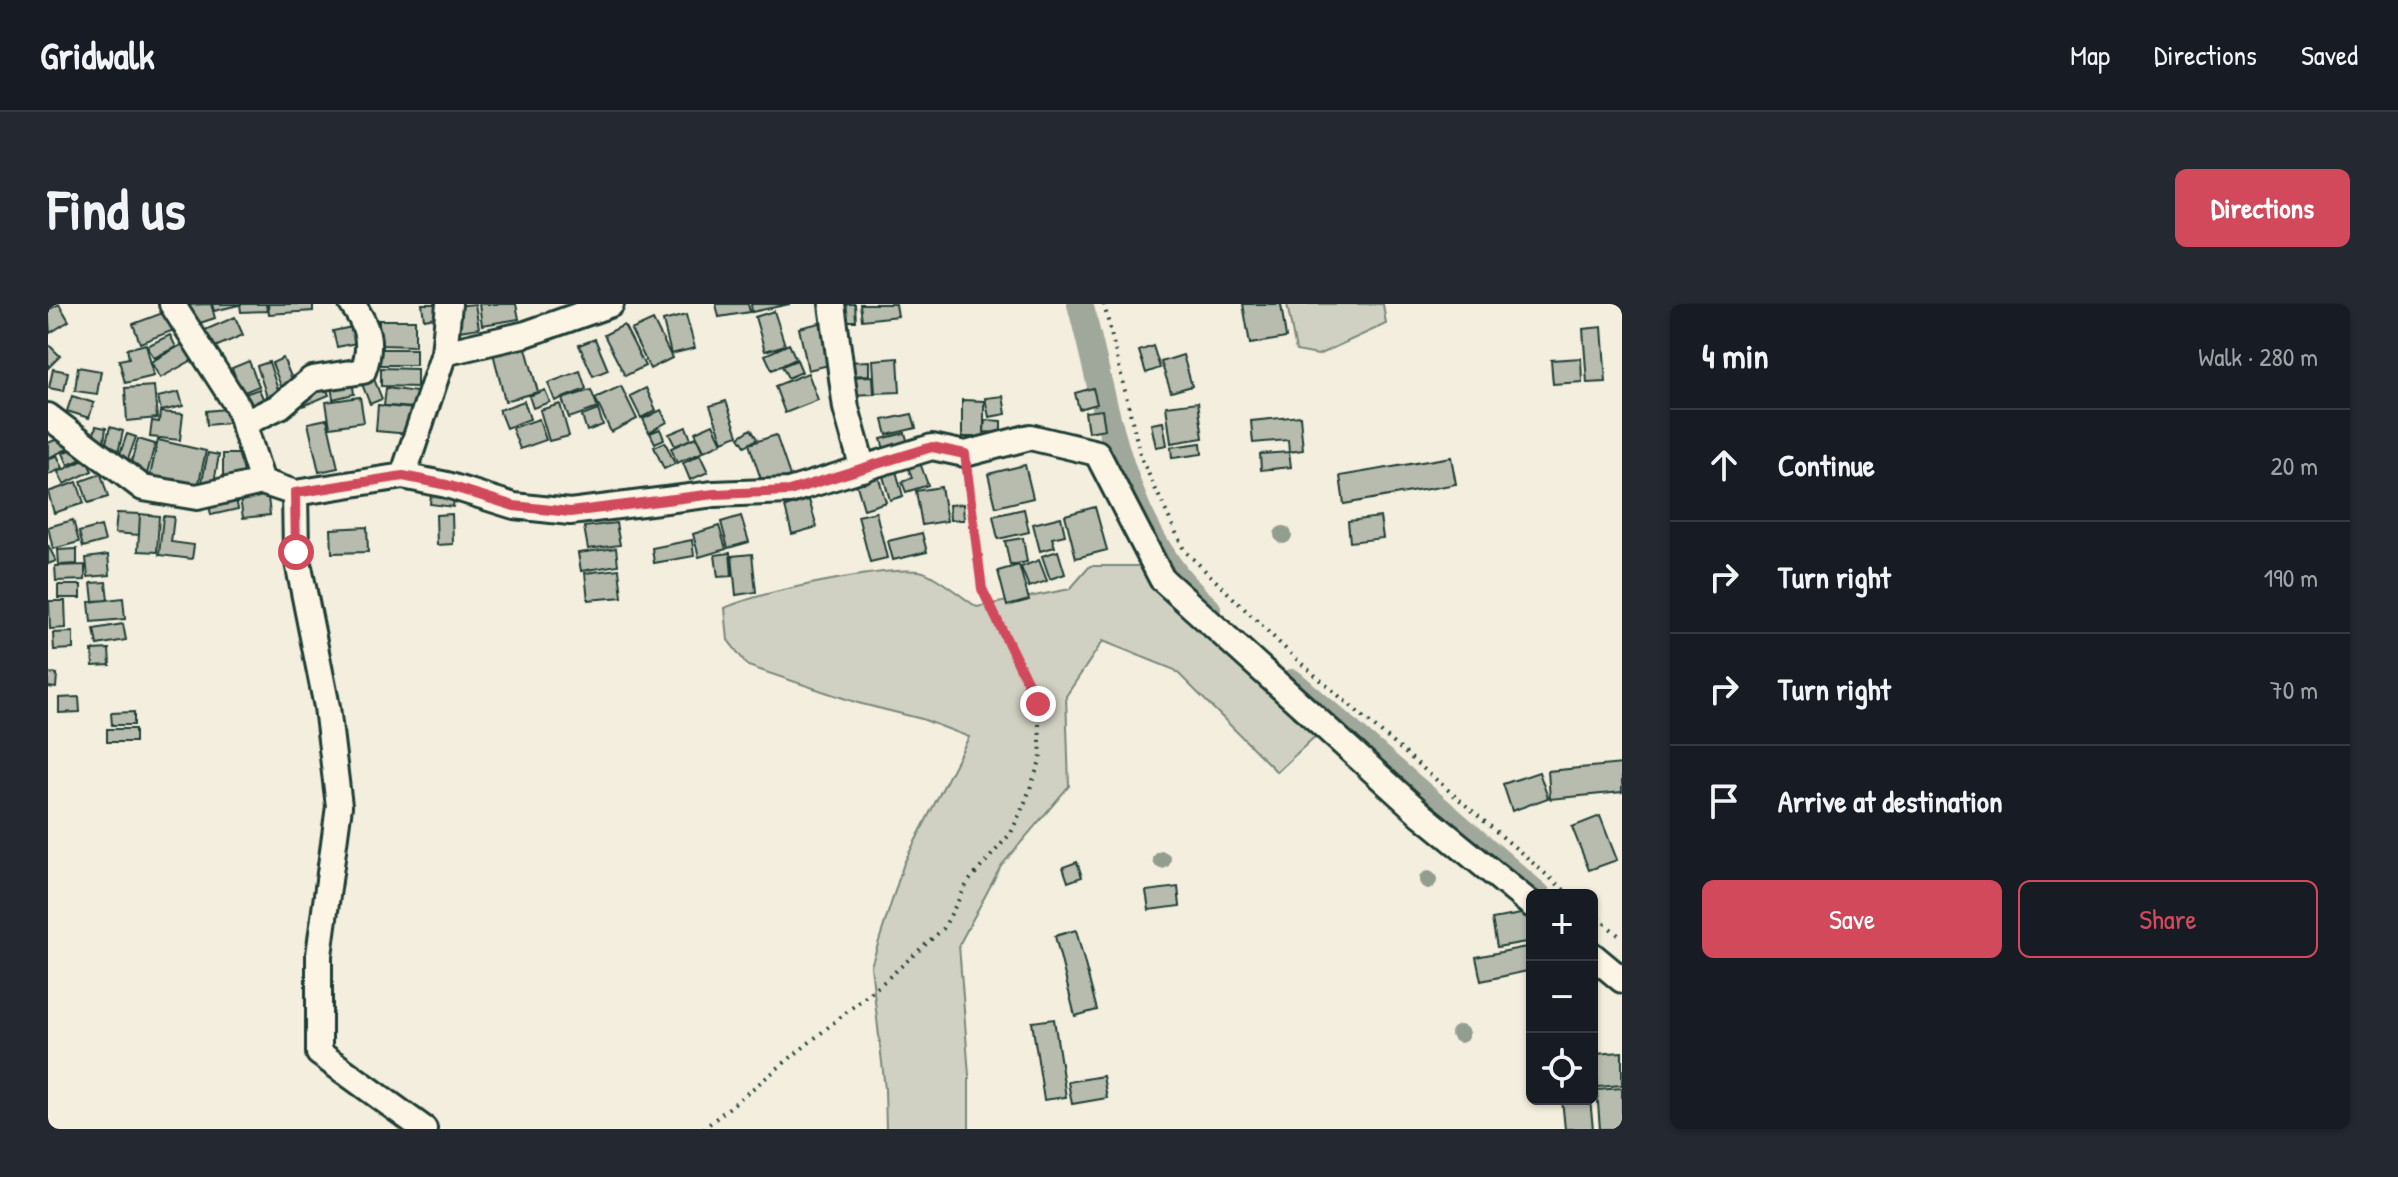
<!DOCTYPE html>
<html lang="en">
<head>
<meta charset="utf-8">
<style>
  :root { --surface:#171b24; --page:#242831; --text:#f1f3f6; --muted:#9ea1a6; --line:#363941; --accent:#d1495b }
  body { margin:0; font-family:"Patrick Hand",sans-serif; background:var(--page); color:var(--text) }
  .controls { position:absolute; right:24px; bottom:24px; display:grid; overflow:hidden; border-radius:12px; box-shadow:0 2px 6px #0004 }
  .controls button { width:72px; height:72px; display:grid; place-items:center; padding:0; border:0; border-bottom:2px solid var(--line); background:var(--surface); color:var(--text); font:40px sans-serif }
  .stop { position:absolute; width:24px; height:24px; margin:-18px; border:6px solid #d1495b; border-radius:50%; background:#fff }
  .stop.end { background:#d1495b; border-color:#fff; box-shadow:0 2px 8px #0008 }
  .list { margin:0; padding:0; list-style:none }
  h2 { display:flex; justify-content:space-between; align-items:center; height:104px; margin:0; padding:0 32px; font-size:34px }
  h2 small { font-size:26px; font-weight:400; color:var(--muted) }
  .list li { display:grid; grid-template-columns:52px 1fr auto; gap:24px; align-items:center; box-sizing:border-box; height:112px; padding:0 32px; border-top:2px solid var(--line) }
  .list b { display:block; font-size:30px; white-space:nowrap }
  .list em { font-size:26px; font-style:normal; color:var(--muted) }
  .actions { display:flex; gap:16px; padding:24px 32px }
  .actions a { flex:1; padding:18px 0; border:2px solid var(--accent); border-radius:12px; text-align:center; font-size:28px; color:var(--accent) }
  .actions .main { background:var(--accent); color:#fff }
  .icon { flex:none; width:44px; height:44px; fill:none; stroke:currentColor; stroke-width:2; stroke-linecap:round; stroke-linejoin:round }
  .map { position:relative; flex:none; width:1574px; height:825px; overflow:hidden; border-radius:12px }
  header { display:flex; align-items:center; gap:48px; box-sizing:border-box; height:112px; padding:0 40px; background:var(--surface); border-bottom:2px solid var(--line) }
  header strong { font-size:38px }
  nav { display:flex; gap:44px; margin-inline-start:auto; font-size:28px }
  .intro { display:flex; align-items:center; justify-content:space-between; box-sizing:border-box; height:192px; padding:0 48px }
  h1 { margin:0; font-size:56px }
  .button { padding:20px 36px; border-radius:12px; background:var(--accent); color:#fff; font-size:28px; font-weight:700 }
  main { display:flex; gap:48px; padding:0 48px }
  aside { flex:1; background:var(--surface); border-radius:12px; box-shadow:0 2px 6px #0004 }
  .map>svg:first-child { display:block }
  .green { fill:#d0d1c2; stroke:#78877b; stroke-width:2 }
  .lines { fill:none; stroke-linecap:round; stroke-linejoin:round }
  .canal { stroke:#a0a89b; stroke-width:26 }
  .building { fill:#b8bcae; stroke:#1f3d34; stroke-width:2 }
  .minor-casing { stroke:#1f3d34; stroke-width:30 }
  .path { stroke:#1f3d34; stroke-width:4; stroke-dasharray:2 6; stroke-linecap:butt }
  .minor { stroke:#fcf5e5; stroke-width:24 }
  .tree { fill:#929d90 }
  .route { stroke:#d1495b; stroke-width:10 }
</style>
</head>
<body>
<header>
<strong>Gridwalk</strong>
<nav><a>Map</a><a>Directions</a><a>Saved</a></nav>
</header>
<div class="intro"><h1>Find us</h1><a class="button">Directions</a></div>
<main>
<div class="map">
<svg width="1574" height="825" viewBox="0 0 1574 825">
  <rect width="100%" height="100%" fill="#f3eede"/>
  <filter id="ink" filterUnits="userSpaceOnUse"><feTurbulence type="fractalNoise" baseFrequency=".0125" numOctaves="2"/><feDisplacementMap in="SourceGraphic" scale="16" xChannelSelector="R" yChannelSelector="G"/><feConvolveMatrix kernelMatrix="1 2 1 2 8 2 1 2 1" color-interpolation-filters="sRGB"/></filter>
  <g filter="url(#ink)">
    <path class="green" d="M1239 0H1335L1338 20 1270 51 1248 47Z
      M1042 262H1092L1276 424 1229 468 1127 366 1055 337 1018 392 1021 482 953 562 911 641 921 771V825H838L837 785 823 662 856 559 921 433 874 415 810 399 700 362 680 336 677 304C711 288 834 263 871 267 884 268 916 295 929 303L1022 285Z"/>
    <g class="lines">
      <path class="canal" d="M1032 0C1060 104 1074 230 1160 305
        M1244 378 1490 591"/>
    </g>
    <path class="building" d="M11 0 21 17 2 29 0 6Z
      M163 0 167 14 143 22 136 1Z
      M164 0H191V1L166 7Z
      M192 0H218L219 7 193 8Z
      M220 0H265V7L221 10Z
      M374 0H395L398 11 376 15Z
      M427 0 431 24 411 27 407 2Z
      M431 0H468L471 15 434 21Z
      M668 0H700L702 8 671 13Z
      M703 0H742L704 8Z
      M789 0H807L808 17H790Z
      M812 0H848L850 12 814 16Z
      M1195 0H1233L1238 34 1202 40Z
      M120 7 126 26 92 39 85 20Z
      M726 7 737 41 717 47 707 13Z
      M638 11 647 44 623 50 615 17Z
      M187 13 195 31 165 44 157 26Z
      M331 16H367V42L331 41Z
      M605 16 624 54 602 65 583 26Z
      M780 17 789 59 760 66 751 24Z
      M576 21 597 62 577 72 556 31Z
      M304 23 308 39 289 43 285 27Z
      M1554 23 1558 78 1539 79 1535 25Z
      M122 31 128 43 106 54 99 42Z
      M547 35 560 66 545 72 531 41Z
      M476 37 490 88 457 97 444 45Z
      M137 39 146 55 112 74 103 58Z
      M0 40 12 52 0 64Z
      M98 40 106 72 77 79 71 56 81 54 79 45Z
      M741 40 748 55 724 66 717 51Z
      M1105 42 1112 64 1098 69 1091 47Z
      M331 45H368V61H330Z
      M1135 51 1144 82 1123 88 1113 58Z
      M235 54 247 82 235 87 224 59Z
      M850 54 852 88 827 89 825 56Z
      M1533 54 1534 78 1505 80 1503 56Z
      M749 56 754 68 740 74 734 62Z
      M201 57 211 82 194 89 184 64Z
      M821 57V71L798 72V58Z
      M221 58 231 89 219 93 209 62Z
      M30 63 53 67 49 90 27 87Z
      M333 64 369 65V83L333 82Z
      M5 65 20 68 16 87 1 84Z
      M532 67 538 85 507 97 500 79Z
      M760 69 770 96 737 109 727 82Z
      M825 72 826 90 801 91 800 73Z
      M326 75 334 95 322 100 314 80Z
      M304 76 306 90 285 95 283 80Z
      M276 80 281 91 255 102 250 90Z
      M106 82 109 114 79 117 77 84Z
      M573 82 589 115 563 128 547 94Z
      M338 84 369 88 367 105 336 102Z
      M598 84 608 106 593 114 582 92Z
      M1045 84 1049 100 1031 105 1027 89Z
      M211 85 217 99 200 106 194 91Z
      M497 86 502 98 485 104 481 92Z
      M543 86 550 104 521 114 514 95Z
      M131 88 135 102 113 107 110 93Z
      M24 92 46 99 41 114 19 107Z
      M955 92 958 110 941 113 937 94Z
      M312 93 316 118 282 123 278 98Z
      M914 96 936 97V133H914Z
      M476 97 482 115 458 124 451 106Z
      M678 97 690 131 675 137 662 102Z
      M1150 98 1155 134 1123 139 1118 102Z
      M512 100 521 132 501 137 492 106Z
      M330 101 364 104 361 130 328 127Z
      M188 104 189 118 159 121 158 107Z
      M550 106 555 121 539 127 534 112Z
      M613 106 619 118 601 128 595 115Z
      M1054 106 1057 125 1040 128 1037 108Z
      M112 108 135 110 132 136 102 133 104 117 111 118Z
      M864 110 868 124 839 131 835 116Z
      M1252 112 1255 146 1241 148 1240 136 1205 139 1203 117Z
      M279 115 290 164 271 168 260 119Z
      M491 115 498 136 472 145 464 124Z
      M937 116 953 117V129L936 128Z
      M1115 118 1119 141 1108 143 1103 120Z
      M665 120 674 139 656 147 647 128Z
      M48 122 58 124 55 144 43 142Z
      M62 123 75 127 69 154 55 150Z
      M638 123 643 135 627 142 621 130Z
      M612 125 616 135 607 139 602 129Z
      M703 125 709 135 697 142 691 133Z
      M857 129 862 146 838 152 833 135Z
      M79 130 88 133 78 161 69 158Z
      M19 131 24 143 0 154V139Z
      M728 131 742 172 715 181 701 140Z
      M648 133 655 148 629 159 623 144Z
      M90 135 107 140 99 170 81 165Z
      M110 136 158 147 150 183 102 172Z
      M617 138 627 160 616 165 606 143Z
      M1153 139 1154 150 1124 154 1123 143Z
      M29 143 34 155 20 161 15 149Z
      M1241 148 1243 163 1213 166 1212 150Z
      M160 149 171 151 165 184 153 182Z
      M175 150H202L201 177H175Z
      M9 151 15 164 0 171V156Z
      M652 151 660 168 642 176 635 159Z
      M1403 153 1408 180 1296 200 1292 172Z
      M38 155 44 167 16 180 10 168Z
      M871 156 880 181 858 188 854 178 864 174 859 160Z
      M977 161 985 194 948 203 940 170Z
      M848 167 855 192 842 196 835 172Z
      M829 168 838 198 816 205 807 175Z
      M53 170 60 193 40 199 33 177Z
      M29 178 36 199 6 209 0 188Z
      M384 182 407 186 405 203 382 200Z
      M893 183 899 217 874 221 868 187Z
      M219 184 222 211 195 214 191 187Z
      M187 189 190 205 163 211 160 195Z
      M761 196 769 223 744 230 737 203Z
      M915 200 916 216H902L901 201Z
      M1047 203 1059 246 1028 254 1017 211Z
      M976 205 981 228 950 235 945 212Z
      M828 208 839 254 822 258 810 212Z
      M69 209 92 210 91 231 67 229Z
      M92 210 111 212 109 248 90 247Z
      M404 210 405 240 389 241 388 211Z
      M115 212 126 213 123 238 146 241 144 255 111 251Z
      M693 212 701 238 680 244 673 218Z
      M1013 213 1017 231 1004 234 1007 243 992 247 985 220Z
      M1332 213 1335 234 1302 238 1300 217Z
      M25 216 31 238 5 245 0 223Z
      M568 219 572 241 540 245 536 223Z
      M53 222 57 237 35 243 31 228Z
      M671 222 678 245 651 253 645 230Z
      M319 223 320 248 284 249 283 225Z
      M874 229 879 248 845 256 840 237Z
      M975 234 979 258 962 261 957 237Z
      M644 236 646 252 606 259 604 244Z
      M0 241 8 257 0 260Z
      M568 244 570 261 533 267 530 249Z
      M29 245V260L11 261 10 246Z
      M1010 247 1017 270 1002 275 994 252Z
      M682 249 684 272 670 273 667 251Z
      M704 250 708 288 688 291 684 252Z
      M60 251 62 271 40 273 38 254Z
      M991 256 999 277 981 283 973 263Z
      M37 261V276L8 277 7 262Z
      M971 261 981 296 959 302 950 267Z
      M571 265 574 293 540 296 537 269Z
      M58 278 60 296 45 297 43 279Z
      M10 281H33V294H10Z
      M75 294 77 315 43 318 41 298Z
      M1 297H17L18 324 2 325Z
      M75 320 78 336 49 341 46 325Z
      M25 328V345L6 346 5 329Z
      M61 345 62 361 45 362 44 346Z
      M0 369 9 370 8 384 0 383Z
      M31 393 32 408 11 409V394Z
      M86 408V421H64L63 409Z
      M59 425H87V438H59Z
      M1574 460V488L1502 495 1500 467Z
      M1491 468 1500 494 1464 507 1455 480Z
      M1552 512 1569 556 1541 566 1524 523Z
      M1029 558 1034 573 1020 578 1015 563Z
      M1130 583 1132 602 1101 606 1098 587Z
      M1479 609 1484 637 1449 643 1444 615Z
      M1028 626 1049 706 1027 712 1007 632Z
      M1483 642 1484 666 1433 677 1428 653Z
      M1006 715 1018 793 996 796 984 718Z
      M1574 748V781L1550 783 1547 750Z
      M1055 772 1059 794 1024 800 1020 778Z
      M1574 784V825H1552L1549 786Z
      M1514 795H1542L1545 825H1517Z"/>
    <g class="lines">
      <defs>
        <path id="minor" d="M124 0 190 103 214 178 247 189 355 172 399 181 466 202 522 208 666 190 741 187 884 143 917 150 982 133 1049 149 1114 275 1374 511 1484 601
          M784 0 798 104 815 165
          M396 49 478 30 563 0
          M0 112 95 184 149 193 214 178
          M195 120 232 102 264 75 315 67C325 40 320 22 304 0
          M355 172 396 49 401 0
          M247 189 248 248 279 403 291 502 271 651V749L376 825
          M1544 651 1574 676"/>
      </defs>
      <use href="#minor" class="minor-casing"/>
      <path class="path" d="M1056 0 1093 154 1136 246 1247 354 1522 591
        M1544 609 1574 634
        M655 825 832 681 895 625 920 578 963 529 978 496 993 454 990 400 934 285 920 174"/>
      <use href="#minor" class="minor"/>
    </g>
    <g class="tree">
      <circle cx="1235" cy="231" r="9"/>
      <circle cx="1114" cy="556" r="9"/>
      <circle cx="1380" cy="576" r="9"/>
      <circle cx="1412" cy="730" r="9"/>
    </g>
  </g>
  <g class="lines" filter="url(#ink)">
    <path class="route" d="M248 248 247 189 355 172 399 181 466 202 522 208 666 190 741 187 884 143 917 150 934 285 990 400"/>
  </g>
</svg>
<div class="controls">
<button>+</button>
<button>−</button>
<button><svg class="icon" aria-label="locate" viewBox="0 0 24 24"><circle cx="12" cy="12" r="6"/><path d="M12 2v4M12 18v4M2 12h4M18 12h4"/></svg></button>
</div>
<div class="stop" style="left:248px;top:248px"></div>
<div class="stop end" style="left:990px;top:400px"></div>
</div>
<aside>
<h2>4 min<small>Walk · 280 m</small></h2>
<ul class="list">
<li><svg class="icon" aria-label="ahead" viewBox="0 0 24 24"><path d="M12 20V5M6 11l6-6 6 6"/></svg><div><b>Continue</b></div><em>20 m</em></li>
<li><svg class="icon" aria-label="right" viewBox="0 0 24 24"><path d="M7 20v-9h11M14 6l5 5-5 5"/></svg><div><b>Turn right</b></div><em>190 m</em></li>
<li><svg class="icon" aria-label="right" viewBox="0 0 24 24"><path d="M7 20v-9h11M14 6l5 5-5 5"/></svg><div><b>Turn right</b></div><em>70 m</em></li>
<li><svg class="icon" aria-label="arrive" viewBox="0 0 24 24"><path d="M6 21V4h12l-3 4 3 4H6"/></svg><div><b>Arrive at destination</b></div></li>
</ul>
<div class="actions"><a class="main">Save</a><a>Share</a></div>
</aside>
</main>
</body>
</html>
